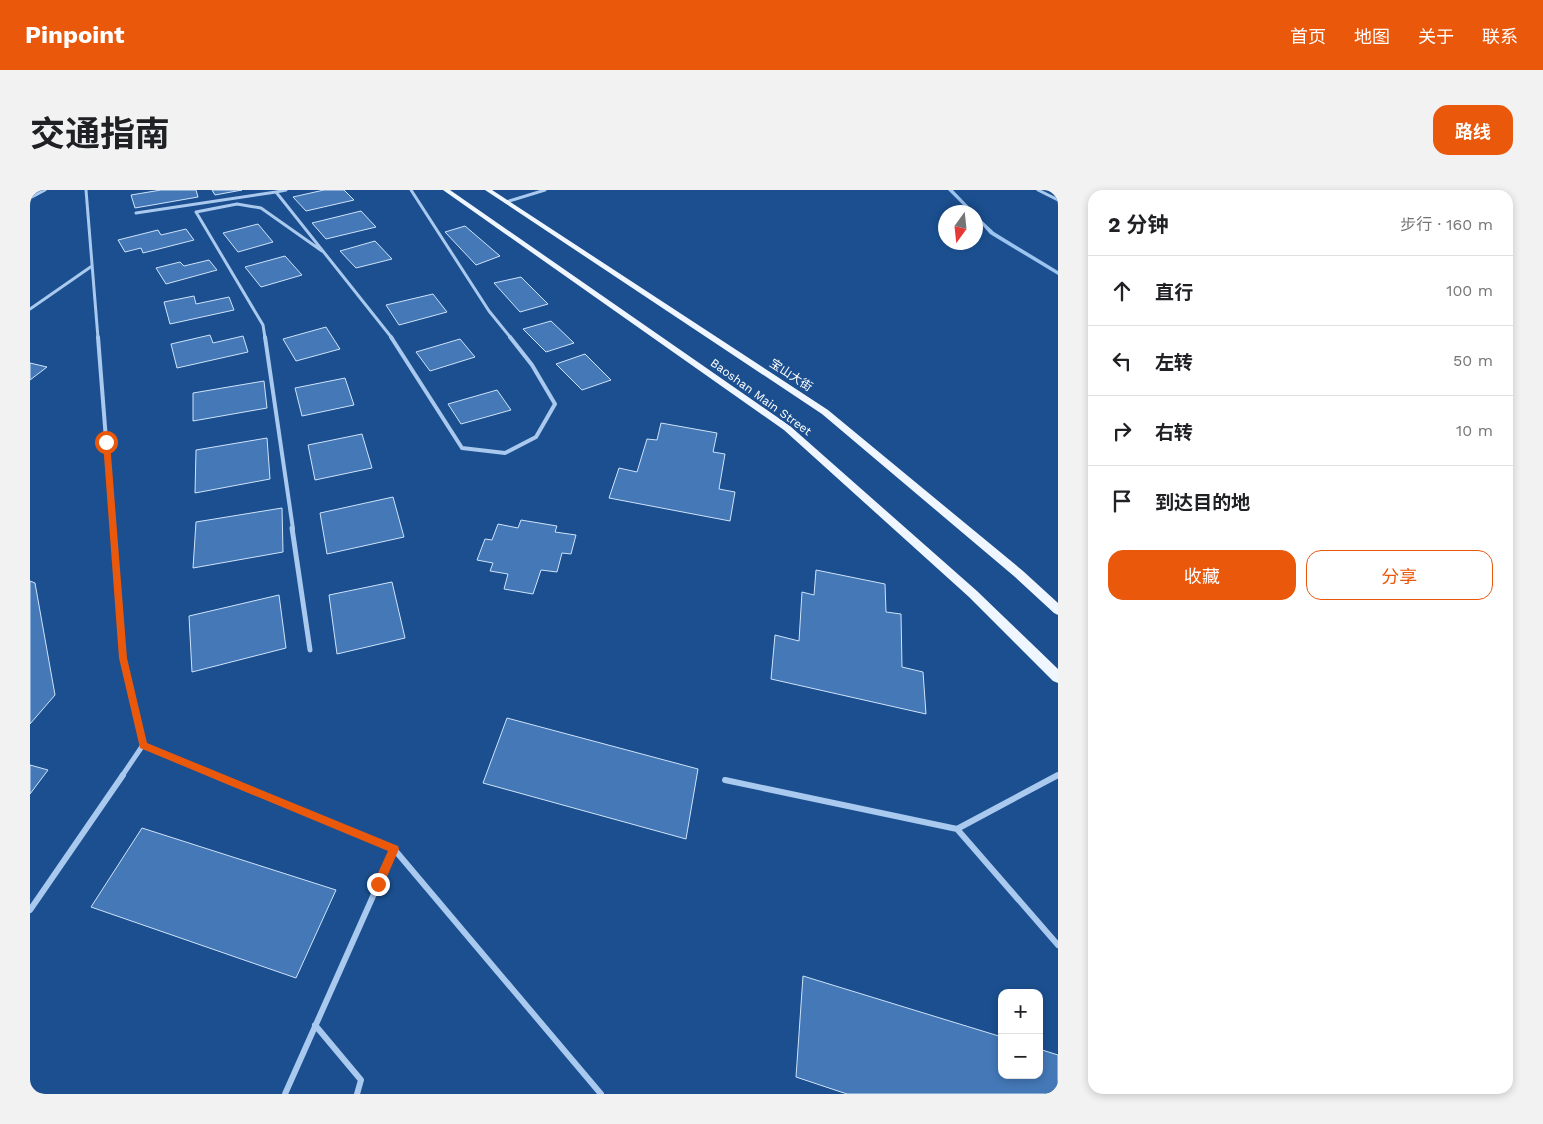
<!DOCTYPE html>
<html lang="zh">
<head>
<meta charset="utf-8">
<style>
  :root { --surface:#fff; --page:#f2f2f2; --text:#202124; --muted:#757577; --line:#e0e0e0; --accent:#ea580c }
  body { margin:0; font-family:"Work Sans","Noto Sans SC",sans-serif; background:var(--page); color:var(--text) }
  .controls { position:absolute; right:15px; bottom:15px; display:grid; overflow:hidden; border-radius:10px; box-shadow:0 2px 8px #0003 }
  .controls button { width:45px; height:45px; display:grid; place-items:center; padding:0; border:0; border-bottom:1px solid var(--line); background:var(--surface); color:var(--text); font:25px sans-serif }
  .compass { position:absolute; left:908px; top:15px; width:45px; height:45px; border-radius:50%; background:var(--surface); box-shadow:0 2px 8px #0003; rotate:195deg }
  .stop { position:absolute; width:15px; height:15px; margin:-11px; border:4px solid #ea580c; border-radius:50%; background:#fff }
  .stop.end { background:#ea580c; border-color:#fff; box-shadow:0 1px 5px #0008 }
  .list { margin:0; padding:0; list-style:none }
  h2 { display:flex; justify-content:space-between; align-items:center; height:65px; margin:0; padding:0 20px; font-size:21px }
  h2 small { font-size:16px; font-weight:400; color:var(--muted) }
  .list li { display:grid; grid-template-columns:32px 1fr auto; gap:15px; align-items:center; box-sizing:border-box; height:70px; padding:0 20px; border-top:1px solid var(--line) }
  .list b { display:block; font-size:19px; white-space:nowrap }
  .list em { font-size:16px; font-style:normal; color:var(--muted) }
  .actions { display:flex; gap:10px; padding:15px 20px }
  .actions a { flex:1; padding:11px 0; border:1px solid var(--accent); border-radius:15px; text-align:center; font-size:18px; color:var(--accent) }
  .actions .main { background:var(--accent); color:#fff }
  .icon { flex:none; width:28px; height:28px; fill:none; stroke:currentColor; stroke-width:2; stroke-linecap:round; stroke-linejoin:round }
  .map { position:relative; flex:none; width:1028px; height:904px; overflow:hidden; border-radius:15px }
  header { display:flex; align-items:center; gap:30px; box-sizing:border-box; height:70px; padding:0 25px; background:var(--accent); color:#fff }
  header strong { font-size:24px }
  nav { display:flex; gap:28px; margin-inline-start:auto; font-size:18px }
  .intro { display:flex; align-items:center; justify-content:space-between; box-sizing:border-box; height:120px; padding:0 30px }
  h1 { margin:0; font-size:35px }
  .button { padding:12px 22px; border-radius:15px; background:var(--accent); color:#fff; font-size:18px; font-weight:700 }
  main { display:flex; gap:30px; padding:0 30px }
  aside { flex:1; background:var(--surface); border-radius:15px; box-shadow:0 2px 8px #0003 }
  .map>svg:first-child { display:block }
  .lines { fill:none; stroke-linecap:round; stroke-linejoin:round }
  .stream { fill:#9cc4f0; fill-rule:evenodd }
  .building { fill:#4478b7; stroke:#cfe3fa }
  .minor-far3 { stroke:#a9c9ee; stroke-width:3 }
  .minor-far2 { stroke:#a9c9ee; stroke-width:4 }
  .minor-far1 { stroke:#a9c9ee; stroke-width:5 }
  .minor { stroke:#a9c9ee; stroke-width:6 }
  .primary { fill:#f0f6ff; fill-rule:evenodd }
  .route { fill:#ea580c }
  .labels { text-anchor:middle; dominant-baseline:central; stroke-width:5; stroke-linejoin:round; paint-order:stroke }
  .far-street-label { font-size:12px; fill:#fff; stroke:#1b4f8f }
</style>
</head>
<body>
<header>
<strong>Pinpoint</strong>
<nav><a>首页</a><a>地图</a><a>关于</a><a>联系</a></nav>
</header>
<div class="intro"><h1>交通指南</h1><a class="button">路线</a></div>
<main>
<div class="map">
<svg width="1028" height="904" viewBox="0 0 1028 904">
  <rect width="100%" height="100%" fill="#1b4f8f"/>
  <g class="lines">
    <path class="stream" d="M918 0H923L944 22H940Z
      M946 25 964 42 1028 81V85L960 44 946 28Z"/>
  </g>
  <path class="building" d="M131 0H166L168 7 105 18 101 5Z
    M182 0H212L185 5Z
    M294 0H314L324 10 276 21 263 7Z
    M331 21 346 37 296 49 282 33Z
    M228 34 243 52 208 62 193 43Z
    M435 36 470 66 446 75 415 42Z
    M156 39 164 50 113 63 111 58 95 62 88 50 128 40 131 45Z
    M345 51 362 69 326 78 310 61Z
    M255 66 272 85 231 97 215 77Z
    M179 70 187 80 136 94 126 78 150 72 154 76Z
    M491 87 518 114 490 122 464 93Z
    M403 104 417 122 369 135 356 115Z
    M164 106 166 114 199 107 204 120 140 134 134 112Z
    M521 131 544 153 516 162 493 139Z
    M296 137 310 159 266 171 253 149Z
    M180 145 183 153 213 146 218 162 147 178 141 154Z
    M430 149 445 167 400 181 386 162Z
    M555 164 581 190 552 200 526 174Z
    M0 173 17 177 0 190Z
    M315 188 324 215 272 226 265 198Z
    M234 191 237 218 163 231V203Z
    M467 200 481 220 431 234 418 214Z
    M631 233 687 243 683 262 695 264 689 299 705 302 700 331 579 308 589 278 607 282 617 249 627 250Z
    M332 244 342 278 285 290 278 255Z
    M237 248 240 289 165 303 166 260Z
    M363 307 374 347 297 364 290 323Z
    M252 318 253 362 163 378 166 332Z
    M491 330 527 336 525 342 546 345 541 364 532 363 527 382 511 380 503 404 474 399 478 384 460 381 463 373 447 370 455 349 462 350 468 334 488 338Z
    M786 380 855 394 856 422 871 424 872 477 893 482 896 524 741 489 745 445 769 451 772 402 784 405Z
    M0 391 5 393 25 505 0 534Z
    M362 392 375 448 307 464 299 405Z
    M249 405 256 458 162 482 159 426Z
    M477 528 668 579 656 649 453 593Z
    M0 575 18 580 0 604Z
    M112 638 306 700 266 788 61 717Z
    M773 786 972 847V885H1009V859L1028 865V904H817L766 887Z"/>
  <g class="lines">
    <path class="minor-far3" d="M56 0 68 148
      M381 0 459 121 481 148
      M1008 0 1028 10
      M246 2 256 0
      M0 8 15 0
      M476 12 515 0
      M106 23 246 2 362 148
      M0 119 62 76
      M235 148 233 135 166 22 207 14 231 18 292 61"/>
    <path class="minor-far2" d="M68 147 83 339
      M235 147 263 339
      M361 147 432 258 475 263 506 247 525 214 502 175 480 147"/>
    <path class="minor-far1" d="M83 338 93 468 113 555 187 586
      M262 338 280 460
      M92 586 113 555"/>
    <path class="minor" d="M184 585 364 659 571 904
      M695 590 927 639 1028 585
      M927 639 1028 755
      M0 720 93 585
      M285 835 331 890 327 904
      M255 904 364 659"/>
    <path class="primary" d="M413 0H420L760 236 947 401 1028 479V493L1023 491 939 407 754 240Z
      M455 0H462L798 220 993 381 1028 413V425L1024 423 985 387 792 224Z"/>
  </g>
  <path class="route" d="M76 250 80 252 97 468 117 553 368 656 369 659 352 698 348 699 343 694 358 661 110 558 89 468 73 252Z"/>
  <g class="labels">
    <g class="far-street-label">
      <text transform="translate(761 185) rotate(33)">宝山大街</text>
      <text transform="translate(731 207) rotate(36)">Baoshan Main Street</text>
    </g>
  </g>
</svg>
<div class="controls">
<button>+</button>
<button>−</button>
</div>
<svg class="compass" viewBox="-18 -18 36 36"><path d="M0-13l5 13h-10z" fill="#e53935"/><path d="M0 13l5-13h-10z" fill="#757577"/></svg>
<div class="stop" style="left:76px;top:252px"></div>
<div class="stop end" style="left:348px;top:694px"></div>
</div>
<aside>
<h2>2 分钟<small>步行 · 160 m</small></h2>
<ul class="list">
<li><svg class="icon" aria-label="ahead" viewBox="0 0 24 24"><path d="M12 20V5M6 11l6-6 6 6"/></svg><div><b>直行</b></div><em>100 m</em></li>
<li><svg class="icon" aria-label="left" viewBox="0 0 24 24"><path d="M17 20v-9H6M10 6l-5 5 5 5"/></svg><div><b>左转</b></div><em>50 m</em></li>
<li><svg class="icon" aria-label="right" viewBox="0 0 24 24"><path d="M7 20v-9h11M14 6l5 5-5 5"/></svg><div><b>右转</b></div><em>10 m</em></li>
<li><svg class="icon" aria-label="arrive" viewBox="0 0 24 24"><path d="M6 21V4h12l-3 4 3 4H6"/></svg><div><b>到达目的地</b></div></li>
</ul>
<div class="actions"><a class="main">收藏</a><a>分享</a></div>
</aside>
</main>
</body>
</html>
